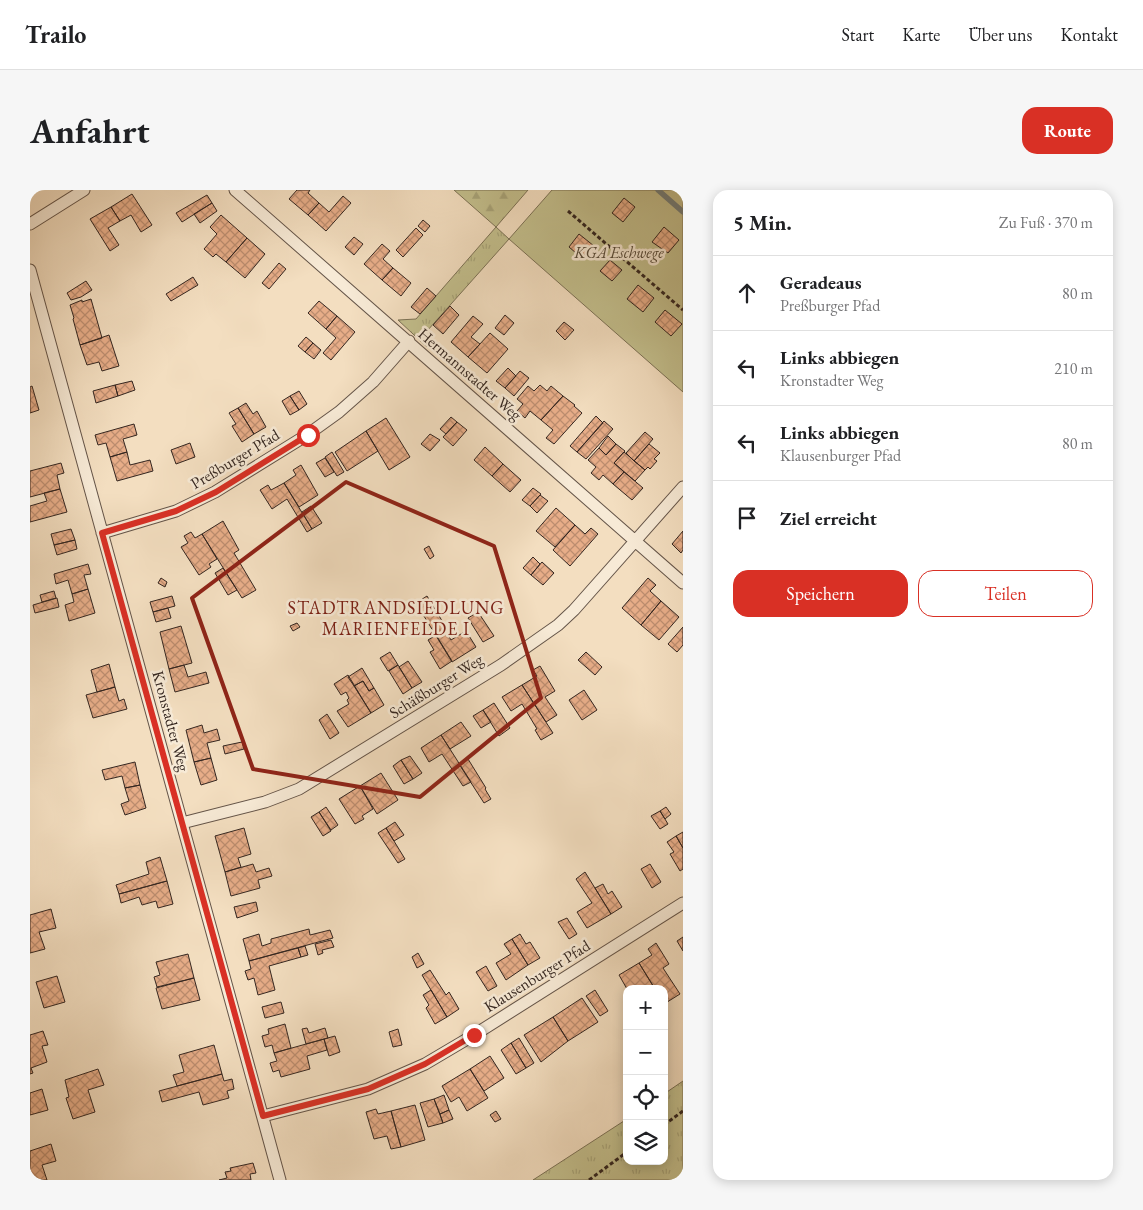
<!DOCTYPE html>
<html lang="de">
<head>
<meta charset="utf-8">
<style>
  :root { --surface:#fff; --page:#f6f6f6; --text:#202124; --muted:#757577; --line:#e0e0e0; --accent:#d93025 }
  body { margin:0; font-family:"EB Garamond",serif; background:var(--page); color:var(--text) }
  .controls { position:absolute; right:15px; bottom:15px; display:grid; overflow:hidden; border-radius:10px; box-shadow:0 2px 12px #0003 }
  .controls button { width:45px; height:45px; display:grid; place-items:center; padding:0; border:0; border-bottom:1px solid var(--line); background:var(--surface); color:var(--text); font:25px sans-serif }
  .stop { position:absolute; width:15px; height:15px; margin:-11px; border:4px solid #d93025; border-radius:50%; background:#fff }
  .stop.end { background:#d93025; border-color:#fff; box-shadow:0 1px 5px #0008 }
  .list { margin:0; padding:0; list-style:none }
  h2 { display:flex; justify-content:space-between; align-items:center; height:65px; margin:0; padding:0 20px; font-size:21px }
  h2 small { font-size:16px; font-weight:400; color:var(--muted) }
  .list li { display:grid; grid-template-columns:32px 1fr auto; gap:15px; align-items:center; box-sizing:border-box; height:75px; padding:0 20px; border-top:1px solid var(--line) }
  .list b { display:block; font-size:19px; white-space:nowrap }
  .list p { margin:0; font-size:16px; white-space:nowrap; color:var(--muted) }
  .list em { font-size:16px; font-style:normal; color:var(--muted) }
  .actions { display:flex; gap:10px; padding:15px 20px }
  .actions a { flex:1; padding:11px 0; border:1px solid var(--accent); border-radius:15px; text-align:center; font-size:18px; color:var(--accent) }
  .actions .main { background:var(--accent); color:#fff }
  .icon { flex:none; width:28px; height:28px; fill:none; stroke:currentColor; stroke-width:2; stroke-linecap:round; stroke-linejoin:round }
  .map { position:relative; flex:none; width:653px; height:990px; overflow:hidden; border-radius:15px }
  header { display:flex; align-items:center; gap:30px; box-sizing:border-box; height:70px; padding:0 25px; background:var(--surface); border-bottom:1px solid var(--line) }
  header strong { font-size:24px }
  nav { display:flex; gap:28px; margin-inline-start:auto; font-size:18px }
  .intro { display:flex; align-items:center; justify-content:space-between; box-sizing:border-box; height:120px; padding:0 30px }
  h1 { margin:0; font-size:35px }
  .button { padding:12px 22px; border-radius:15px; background:var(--accent); color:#fff; font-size:18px; font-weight:700 }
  main { display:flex; gap:30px; padding:0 30px }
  aside { flex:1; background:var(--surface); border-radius:15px; box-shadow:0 2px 12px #0003 }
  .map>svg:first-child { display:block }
  .grass { fill:url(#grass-tufts); stroke:#7c7256 }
  .forest { fill:url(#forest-firs); stroke:#7c7256 }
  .garden { fill:#c3bf8d; stroke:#7c7256 }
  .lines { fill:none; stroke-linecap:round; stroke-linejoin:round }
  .stream { stroke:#737f7c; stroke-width:5.5 }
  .building { fill:url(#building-cross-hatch); stroke:#342620 }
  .service-casing { stroke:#645448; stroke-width:13 }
  .path { stroke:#342620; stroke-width:3; stroke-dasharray:4 2.5; stroke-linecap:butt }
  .service { stroke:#f7ead6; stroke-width:11 }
  .route { stroke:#d93025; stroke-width:6 }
  .marked { fill:none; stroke:#8f2418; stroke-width:4; stroke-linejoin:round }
  .labels { text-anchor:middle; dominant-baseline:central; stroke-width:5; stroke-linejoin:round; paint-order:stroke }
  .park-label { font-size:16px; font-style:italic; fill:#584c3b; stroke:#f7ead6 }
  .street-label { font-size:16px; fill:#342620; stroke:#f7ead6 }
  .neighbourhood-label { font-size:18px; letter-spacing:1px; fill:#7a1f14; stroke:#f7ead6 }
</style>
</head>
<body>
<header>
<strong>Trailo</strong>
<nav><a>Start</a><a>Karte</a><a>Über uns</a><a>Kontakt</a></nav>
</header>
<div class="intro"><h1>Anfahrt</h1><a class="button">Route</a></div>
<main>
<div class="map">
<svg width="653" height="990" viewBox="0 0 653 990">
  <defs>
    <pattern id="grass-tufts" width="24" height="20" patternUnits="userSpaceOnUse" patternTransform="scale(1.25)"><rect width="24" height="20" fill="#c3bf8d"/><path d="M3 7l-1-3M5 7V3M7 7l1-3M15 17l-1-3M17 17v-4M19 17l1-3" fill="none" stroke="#a8a479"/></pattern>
    <pattern id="forest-firs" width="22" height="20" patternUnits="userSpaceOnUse" patternTransform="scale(1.25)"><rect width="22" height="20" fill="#c3bf8d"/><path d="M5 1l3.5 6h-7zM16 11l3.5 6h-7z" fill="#a8a479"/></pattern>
    <pattern id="building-cross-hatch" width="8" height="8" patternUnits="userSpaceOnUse" patternTransform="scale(1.25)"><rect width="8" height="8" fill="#e7ad88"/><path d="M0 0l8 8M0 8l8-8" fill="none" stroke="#bc8d6f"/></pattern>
  </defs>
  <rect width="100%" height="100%" fill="#f3dec0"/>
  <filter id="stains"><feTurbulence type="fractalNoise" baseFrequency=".004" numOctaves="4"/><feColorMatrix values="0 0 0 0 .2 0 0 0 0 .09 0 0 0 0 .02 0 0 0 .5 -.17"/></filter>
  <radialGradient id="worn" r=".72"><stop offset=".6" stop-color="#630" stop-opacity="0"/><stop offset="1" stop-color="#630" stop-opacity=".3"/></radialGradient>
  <path class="grass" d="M466 37 479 49 397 141V157L368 130 386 129Z
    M653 891V990H503L597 929V971H634V904Z"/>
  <path class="forest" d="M424 0H498L466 37Z"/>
  <path class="garden" d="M522 0H653V202L479 49Z"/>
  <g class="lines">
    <path class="stream" d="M628 0 653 22"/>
  </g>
  <path class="building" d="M267 0H280L278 3 289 13 278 25 259 9Z
    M102 4 122 35 111 42 101 25 90 31 81 17Z
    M177 5 182 13 152 32 146 23Z
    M313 6 321 13 296 41 278 25 289 13 299 22Z
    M594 8 605 17 593 32 582 23Z
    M182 13 187 21 170 33 164 24Z
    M81 17 90 31 78 38 89 55 80 61 60 29Z
    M191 25 217 48 196 72 186 64 183 67 174 59 187 44 180 37Z
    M393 30 400 36 395 42 388 36Z
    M634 37 649 50 638 63 622 52Z
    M386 38 393 45 373 67 366 60Z
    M549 44 564 56 553 69 539 57Z
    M324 47 333 54 324 65 315 57Z
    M217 48 235 64 215 88 196 72Z
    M352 54 360 61 353 69 363 78 352 90 334 74Z
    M580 70 592 80 582 91 570 81Z
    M249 73 256 79 239 99 232 93Z
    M363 78 381 93 371 106 352 90Z
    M163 87 168 95 141 111 136 104Z
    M56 91 62 100 51 107 41 110 37 103Z
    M608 95 624 108 613 122 597 109Z
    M397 98 406 106 390 124 381 117Z
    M61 109 72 148 50 155 43 129 44 128 40 115 52 110V112Z
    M289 111 307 126 296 139 278 123Z
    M420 116 429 125 413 144 403 135Z
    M635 120 652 134 641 146 625 132Z
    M475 125 484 133 474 145 465 138Z
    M307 126 325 142 301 170 293 163 306 148 296 139Z
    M443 126 453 134 441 147 450 154 438 167 421 152Z
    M534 132 544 140 535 150 526 141Z
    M460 143 478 159 457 183 438 167Z
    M79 145 89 176 72 181 69 172 57 175 50 155Z
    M276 147 283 153 275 162 268 156Z
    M283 153 291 160 284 169 275 162Z
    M478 178 486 186 475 198 466 191Z
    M490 181 499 188 484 206 475 198Z
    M102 191 105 200 88 206 85 195Z
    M85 195 88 206 66 213 63 201Z
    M510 195 517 201 521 196 533 206 511 230 500 221 495 228 487 221 493 214 487 209 498 196 504 201Z
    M2 196 9 220 0 223V197Z
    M269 201 277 214 269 220 260 206Z
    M260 206 269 220 260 225 252 211Z
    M533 206 545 215 544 216 552 223 524 254 516 248 523 240 511 230Z
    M216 213 223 224 227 221 236 237 224 244 208 218Z
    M208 218 224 244 212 252 202 236 206 234 199 223Z
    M566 226 573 233 547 262 540 256Z
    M421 227 427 232 416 244 410 239Z
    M356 228 380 267 359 280 336 241Z
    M574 231 583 239 556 269 547 262Z
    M427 232 437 240 423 256 413 247Z
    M104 234 107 245 93 249 97 262 80 267 76 253 68 255 65 245Z
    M336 241 348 261 317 281 305 262Z
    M615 242 623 249 604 271 596 263Z
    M400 244 410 250 400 261 391 254Z
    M578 246 586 254 576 265 569 258Z
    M160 253 165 267 146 274 141 260Z
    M586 254 595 261 584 273 594 282 583 294 573 285 569 290 561 283 566 277 558 270 569 258 576 265Z
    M619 254 630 263 624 269 627 271 620 279 618 277 615 280 604 271Z
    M455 257 473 274 462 286 444 270Z
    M97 262 100 275 120 270 123 281 87 291 80 267Z
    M302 262 314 282 307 286 295 267Z
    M594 262 615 280 605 291 584 273Z
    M295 268 304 282 295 287 286 273Z
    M31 273 34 283 27 285 30 299 0 307V281Z
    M473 274 491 290 480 302 462 286Z
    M271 275 288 305 269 317 254 293 266 285 263 280Z
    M184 279 188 286 179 292 174 285Z
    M594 282 613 298 602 310 583 294Z
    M254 293 282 339 277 342 257 309 242 319 230 300 238 295 241 300Z
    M503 298 511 304 500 316 492 310Z
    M30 299 37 322 0 332V316L17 311 14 303Z
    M510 305 518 311 507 323 500 316Z
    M281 316 292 333 282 339 272 322Z
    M526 318 545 335 525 357 506 341Z
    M193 331 209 360 204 363 226 400 212 408 172 344Z
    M545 335 555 344 561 338 568 344 540 376 523 360Z
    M41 339 45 350 24 355 21 344Z
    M653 341V360L651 363 642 354Z
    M161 342 165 348 172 344 187 369 179 374 181 377 169 385 151 357 158 353 154 346Z
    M45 350 47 359 27 365 24 355Z
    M399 356 404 366 400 369 394 359Z
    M503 367 510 374 501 385 493 378Z
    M512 372 524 383 513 395 501 385Z
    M58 374 61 384 54 385 58 399 42 404 38 390 26 394 24 384Z
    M193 378 207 400 198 405 185 383Z
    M131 388 137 392 135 397 128 393Z
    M618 388 626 395 620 401 631 411 611 435 592 418Z
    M58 399 65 423 39 431 35 415 44 412 42 404Z
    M24 401 26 408 12 412 10 405Z
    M142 406 145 416 123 422 120 412Z
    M397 406 417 439 415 440 421 450 436 441 446 457 422 472 386 413Z
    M27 408 29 417 5 423 3 415Z
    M631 411 649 427 629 450 611 435Z
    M138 418 141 428 126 432 123 422Z
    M448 422 464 446 453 452 438 428Z
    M267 433 270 437 263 441 260 436Z
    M151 436 162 473 139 479 130 442Z
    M653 437V455L647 462 638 454Z
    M406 445 422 471 410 479 400 462 404 460 398 450Z
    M360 462 368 475 358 481 350 468Z
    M556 462 572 477 565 485 548 470Z
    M378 471 392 492 382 498 369 477Z
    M79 474 85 497 67 502 61 480Z
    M154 475 158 487 176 482 179 493 145 502 139 479Z
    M368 475 382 498 373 504 359 481Z
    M510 476 525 501 515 507 527 525 516 532 492 495 507 486 503 480Z
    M332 478 344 498 339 501 333 491 324 496 318 487Z
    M318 485 341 523 318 537 307 521 319 514 317 510 319 508 316 502 311 505 304 494Z
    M333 491 339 501 344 498 354 515 341 523 324 496Z
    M492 495 523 543 511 550 505 540 507 539 492 514 481 521 472 507Z
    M85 497 89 511 94 509 97 519 63 528 56 505Z
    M554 500 567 520 552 530 539 510Z
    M464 513 480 538 469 546 453 520Z
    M453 520 461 532 451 538 443 526Z
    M297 524 309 543 300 549 289 530Z
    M431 532 441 546 420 559 411 545Z
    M172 535 174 543 187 539 190 550 177 553 181 568 164 572 156 540Z
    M411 545 441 592 433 596 412 564 399 572 391 558Z
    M212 552 214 559 195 564 193 556Z
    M380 566 392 583 383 589 371 570Z
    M181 568 187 590 171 595 164 572Z
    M438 569 456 598 455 599 461 609 454 613 429 574Z
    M371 570 383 589 374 594 363 576Z
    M105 572 110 595 95 598 92 586 75 590 72 580Z
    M351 583 368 610 347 624 330 596Z
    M110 595 116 618 95 625 91 614 99 611 95 598Z
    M330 596 343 619 332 626 334 629 325 634 309 609Z
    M296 617 308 635 301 640 289 622Z
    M636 617 641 624 635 629 630 621Z
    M630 621 638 634 630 639 621 626Z
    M289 622 301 641 293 646 281 627Z
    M365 632 374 645 364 651 356 638Z
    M214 638 221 664 208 668 211 677 195 682 185 646Z
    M356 638 375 669 368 673 348 643Z
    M653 642V658L646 646Z
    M646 646 653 658V679L650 681 640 664 644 662 637 652Z
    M130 667 137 691 89 704 86 695 119 684 116 672Z
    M223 674 226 682 239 678 242 686 228 690 230 698 201 706 195 682Z
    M620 674 631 692 622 698 611 679Z
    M555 682 581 724 557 738 547 722 562 713 546 689Z
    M137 691 143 714 128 718 126 711 112 715 109 707 91 713 89 704Z
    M573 694 578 704 582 701 592 717 581 724 565 698Z
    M226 712 228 721 207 728 204 717Z
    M21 719 26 738 9 742 15 759 0 763V725Z
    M537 728 547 744 539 749 528 732Z
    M279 739 280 745 300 740 303 748 219 771 213 749 229 744 232 756 241 753V749Z
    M490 744 496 754 500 752 510 768 498 775 482 749Z
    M653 747V761L647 751Z
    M482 749 498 775 476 790 466 773 481 764 474 754Z
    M301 750 304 757 292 760 293 763 288 765 285 754Z
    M626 753 639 774 633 778 650 804 634 814V799H625L609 773 622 765 618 759Z
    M275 756 278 765 271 767 268 758Z
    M268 758 271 767 239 776 245 800 228 805 224 788 218 790 215 781 221 779 219 771Z
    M388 763 394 774 387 778 382 767Z
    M158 764 164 788 127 797 124 787 130 785 126 772Z
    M609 773 625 799H597L589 785Z
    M456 776 467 796 458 801 446 782Z
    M400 780 416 805 419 802 429 819 417 827 392 785Z
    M27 786 35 812 14 818 6 792Z
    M164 788 170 810 132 819 126 798Z
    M401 800 417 827 405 834 396 818 399 815 393 805Z
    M565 800 578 821 570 826 556 806Z
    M552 808 568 832 538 851 523 827Z
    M251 812 254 823 235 828 232 817Z
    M523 827 538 851 511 872 494 845Z
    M255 834 261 858 244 863 242 855 235 857 232 846 239 844 238 839Z
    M277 838 279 843 295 838 298 848 276 854 272 839Z
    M368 839 372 855 363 857 359 842Z
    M13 841 18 855 12 856 17 872 1 878 3 883 0 884V845Z
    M305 846 310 862 299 866 294 849Z
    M489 848 504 873 496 878 481 853Z
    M294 849 297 860 277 866 280 879 251 887 249 880 243 882 240 873 247 871 244 863Z
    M481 853 496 878 486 884 471 860Z
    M184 855 192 884 147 896 143 885 154 882 149 865Z
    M460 866 474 888 454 901 440 879Z
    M68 879 74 895 58 900 65 922 43 929 36 908 39 907 35 890Z
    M440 879 458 908 437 921 429 907 421 912 412 896Z
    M192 884 194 891 202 889 204 899 197 901 199 908 173 915 169 902 132 912 129 901Z
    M12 899 18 920 0 925V903Z
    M414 905 419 920 410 924 404 909Z
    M404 909 413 933 398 937 390 913Z
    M385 915 395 950 371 957 361 921Z
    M346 919 348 924 361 921 371 957 361 959 357 946 344 949 336 922Z
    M419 920 423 929 413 933 410 924Z
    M466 921 471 929 465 932 460 925Z
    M21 954 26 971 12 975 17 990H0V961Z
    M223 973 226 983 220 984 221 990H189L197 988 195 982 201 981 200 978Z"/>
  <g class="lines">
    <defs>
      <path id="service" d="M205 0 653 393
        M0 34 54 0
        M0 80 250 990
        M72 343 146 321 185 302 277 245 309 222 343 192 379 151
        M152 633 235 612 269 599 471 475 528 435 544 420 653 297
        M233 926 338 899 395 874 444 845 653 713"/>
    </defs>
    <use href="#service" class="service-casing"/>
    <path class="path" d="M538 21 653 120
      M634 935 653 921
      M559 990 597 962"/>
    <use href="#service" class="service"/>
  </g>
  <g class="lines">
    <path class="route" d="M278 245 186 302 146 321 72 343 233 926 338 899 395 874 444 845"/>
  </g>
  <path class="marked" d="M316 292 464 356 511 508 390 607 223 579 162 408Z"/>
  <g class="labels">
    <g class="park-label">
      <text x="589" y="62">KGA Eschwege</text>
    </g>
    <g class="street-label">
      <text transform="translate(440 184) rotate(41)">Hermannstadter Weg</text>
      <text transform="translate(205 269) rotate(-31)">Preßburger Pfad</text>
      <text transform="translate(406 496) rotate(-32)">Schäßburger Weg</text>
      <text transform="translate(141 531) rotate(75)">Kronstadter Weg</text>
      <text transform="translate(507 786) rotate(-32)">Klausenburger Pfad</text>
    </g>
    <g class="neighbourhood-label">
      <text x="366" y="417">STADTRANDSIEDLUNG<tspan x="366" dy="21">MARIENFELDE I</tspan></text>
    </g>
  </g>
  <rect width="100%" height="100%" filter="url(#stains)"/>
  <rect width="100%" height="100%" fill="url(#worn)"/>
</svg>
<div class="controls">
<button>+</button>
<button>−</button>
<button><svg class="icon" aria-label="locate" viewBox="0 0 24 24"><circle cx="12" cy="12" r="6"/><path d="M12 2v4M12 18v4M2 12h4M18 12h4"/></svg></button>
<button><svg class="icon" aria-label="layers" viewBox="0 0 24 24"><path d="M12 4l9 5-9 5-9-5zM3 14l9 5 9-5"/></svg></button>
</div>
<div class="stop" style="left:278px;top:245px"></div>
<div class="stop end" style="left:444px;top:845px"></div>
</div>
<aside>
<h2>5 Min.<small>Zu Fuß · 370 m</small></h2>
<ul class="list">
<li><svg class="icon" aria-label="ahead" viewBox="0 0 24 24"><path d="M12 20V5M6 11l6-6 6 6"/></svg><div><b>Geradeaus</b><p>Preßburger Pfad</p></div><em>80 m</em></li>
<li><svg class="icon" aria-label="left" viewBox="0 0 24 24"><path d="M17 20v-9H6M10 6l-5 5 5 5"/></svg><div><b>Links abbiegen</b><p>Kronstadter Weg</p></div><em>210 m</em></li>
<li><svg class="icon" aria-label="left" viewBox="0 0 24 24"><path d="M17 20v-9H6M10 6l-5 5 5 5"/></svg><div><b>Links abbiegen</b><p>Klausenburger Pfad</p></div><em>80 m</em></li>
<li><svg class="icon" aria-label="arrive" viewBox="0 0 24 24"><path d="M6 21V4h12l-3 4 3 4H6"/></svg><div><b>Ziel erreicht</b></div></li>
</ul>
<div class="actions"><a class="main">Speichern</a><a>Teilen</a></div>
</aside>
</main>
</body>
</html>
